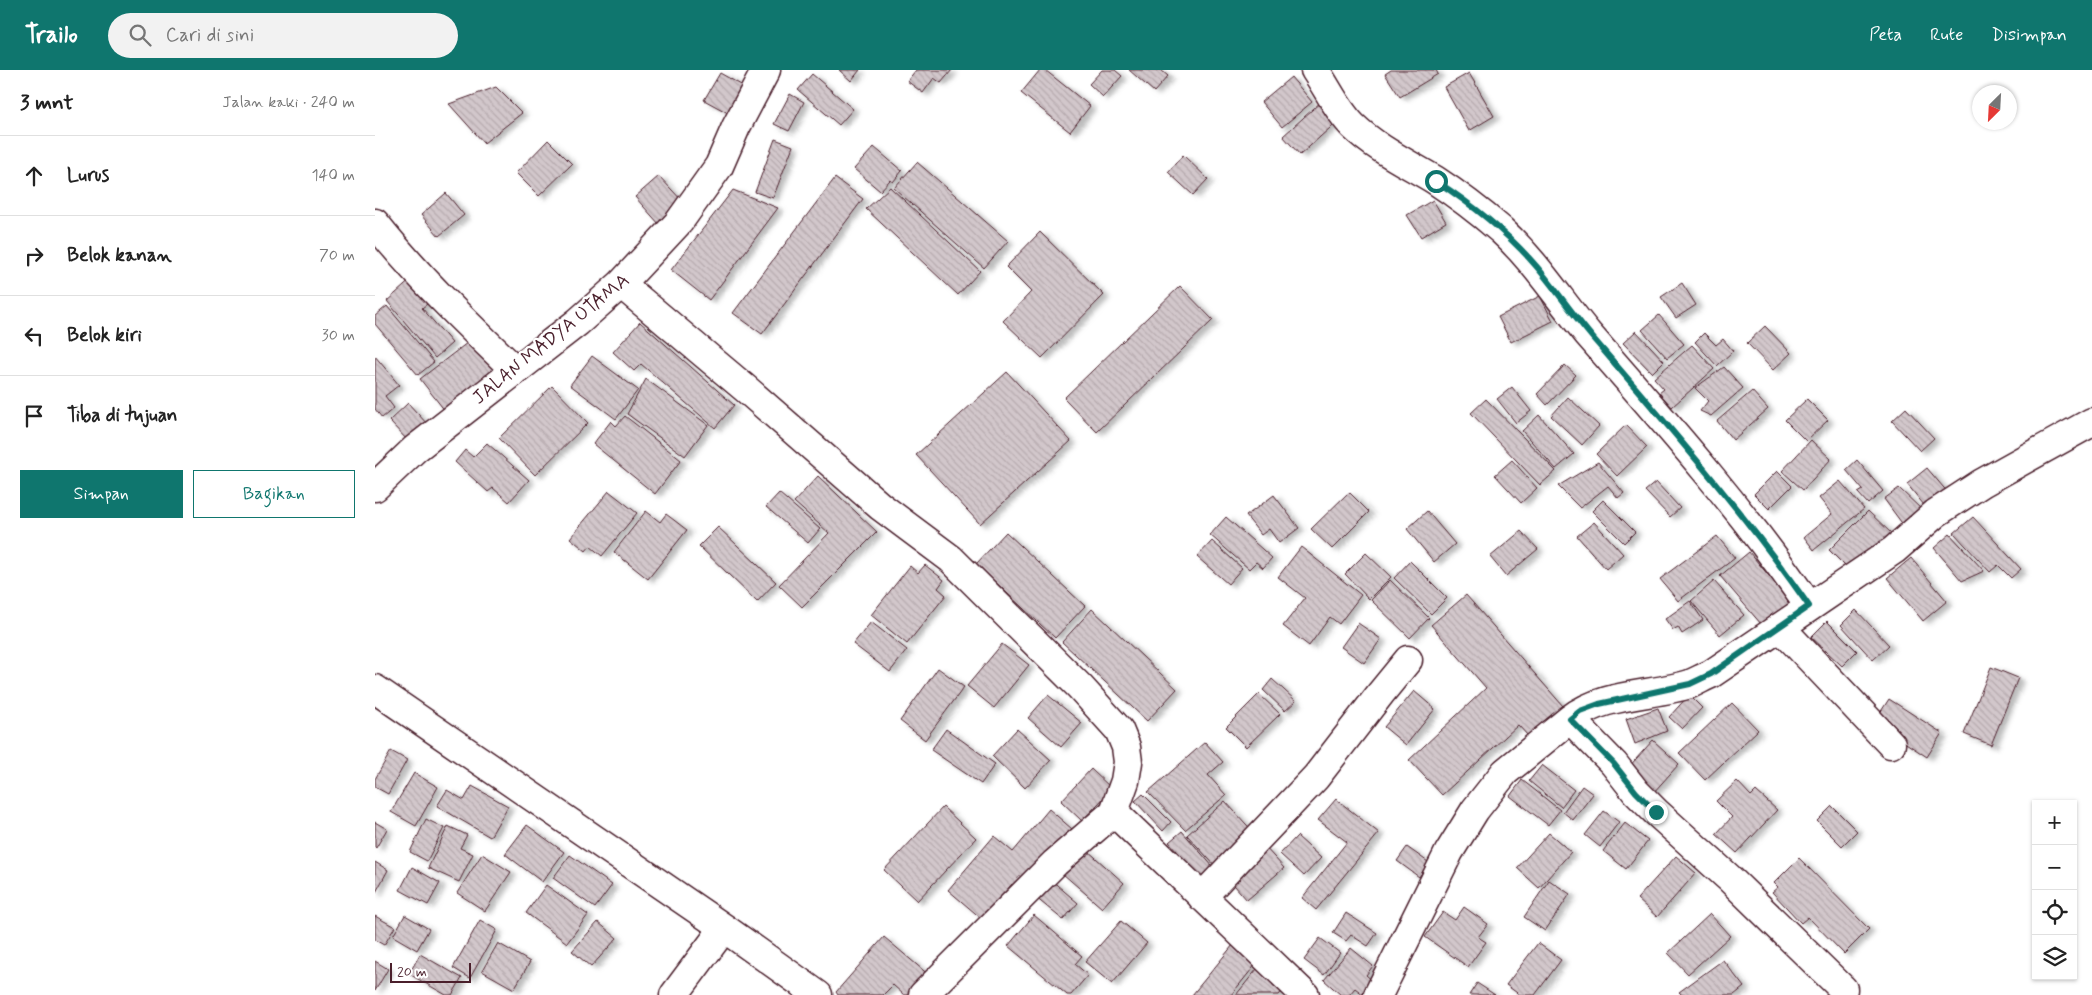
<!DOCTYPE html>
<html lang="id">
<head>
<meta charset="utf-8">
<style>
  :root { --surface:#fff; --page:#f2f2f2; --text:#222; --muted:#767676; --line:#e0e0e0; --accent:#0f766e }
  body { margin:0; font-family:Mynerve,sans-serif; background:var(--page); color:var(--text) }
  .controls { position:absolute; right:15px; bottom:15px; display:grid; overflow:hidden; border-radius:0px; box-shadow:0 1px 4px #0004 }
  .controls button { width:45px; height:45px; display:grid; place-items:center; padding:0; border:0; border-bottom:1px solid var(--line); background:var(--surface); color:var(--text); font:25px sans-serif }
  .compass { position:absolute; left:1597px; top:15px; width:45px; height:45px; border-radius:50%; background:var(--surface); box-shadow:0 1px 4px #0004; rotate:204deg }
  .scale { position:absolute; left:15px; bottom:12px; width:81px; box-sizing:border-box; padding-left:5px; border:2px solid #4a1f2b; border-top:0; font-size:14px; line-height:18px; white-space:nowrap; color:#4a1f2b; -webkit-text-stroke:4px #fff; paint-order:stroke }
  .stop { position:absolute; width:15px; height:15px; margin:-11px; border:4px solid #0f766e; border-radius:50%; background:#fff }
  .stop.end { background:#0f766e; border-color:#fff; box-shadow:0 1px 5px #0008 }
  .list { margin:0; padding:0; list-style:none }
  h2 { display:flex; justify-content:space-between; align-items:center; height:65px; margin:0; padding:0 20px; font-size:21px }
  h2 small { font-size:16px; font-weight:400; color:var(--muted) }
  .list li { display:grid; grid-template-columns:32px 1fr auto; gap:15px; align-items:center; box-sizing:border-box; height:80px; padding:0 20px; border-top:1px solid var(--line) }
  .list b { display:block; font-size:19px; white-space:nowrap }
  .list em { font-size:16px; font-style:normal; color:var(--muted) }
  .actions { display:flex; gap:10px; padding:15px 20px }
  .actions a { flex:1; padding:11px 0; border:1px solid var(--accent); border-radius:0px; text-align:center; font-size:18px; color:var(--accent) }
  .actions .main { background:var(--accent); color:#fff }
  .icon { flex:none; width:28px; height:28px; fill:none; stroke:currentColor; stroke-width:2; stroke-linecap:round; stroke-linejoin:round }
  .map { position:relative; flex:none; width:1717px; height:925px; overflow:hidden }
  header { display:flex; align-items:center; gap:30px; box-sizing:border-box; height:70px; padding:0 25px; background:var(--accent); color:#fff }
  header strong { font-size:24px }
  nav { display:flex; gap:28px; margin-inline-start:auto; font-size:18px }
  .search { width:350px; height:45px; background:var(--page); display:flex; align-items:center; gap:12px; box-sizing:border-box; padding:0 18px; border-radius:28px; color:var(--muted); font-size:19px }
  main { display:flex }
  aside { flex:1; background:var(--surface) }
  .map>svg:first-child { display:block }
  .building { fill:url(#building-back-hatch); stroke:#4a1f2b; filter:url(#shadow) }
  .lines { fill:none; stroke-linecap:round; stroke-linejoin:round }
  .minor-casing { stroke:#4a1f2b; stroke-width:31 }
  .minor { stroke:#fff; stroke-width:28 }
  .route { stroke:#0f766e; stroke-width:6 }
  .labels { text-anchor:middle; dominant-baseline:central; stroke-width:4.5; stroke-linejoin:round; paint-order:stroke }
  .street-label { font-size:19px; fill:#4a1f2b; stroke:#fff }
</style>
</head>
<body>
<header>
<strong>Trailo</strong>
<div class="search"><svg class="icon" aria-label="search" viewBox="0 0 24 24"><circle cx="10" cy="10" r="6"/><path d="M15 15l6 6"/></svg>Cari di sini</div>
<nav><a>Peta</a><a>Rute</a><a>Disimpan</a></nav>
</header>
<main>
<aside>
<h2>3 mnt<small>Jalan kaki · 240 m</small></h2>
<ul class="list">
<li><svg class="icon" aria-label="ahead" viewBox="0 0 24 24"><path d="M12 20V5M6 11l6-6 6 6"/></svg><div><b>Lurus</b></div><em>140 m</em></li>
<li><svg class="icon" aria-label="right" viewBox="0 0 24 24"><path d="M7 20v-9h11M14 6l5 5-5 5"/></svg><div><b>Belok kanan</b></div><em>70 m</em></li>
<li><svg class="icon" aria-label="left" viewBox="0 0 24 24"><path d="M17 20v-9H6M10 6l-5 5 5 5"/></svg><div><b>Belok kiri</b></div><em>30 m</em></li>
<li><svg class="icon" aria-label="arrive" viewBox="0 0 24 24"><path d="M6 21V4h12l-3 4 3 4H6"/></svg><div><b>Tiba di tujuan</b></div></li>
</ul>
<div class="actions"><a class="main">Simpan</a><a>Bagikan</a></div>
</aside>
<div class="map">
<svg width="1717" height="925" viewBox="0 0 1717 925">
  <defs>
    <pattern id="building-back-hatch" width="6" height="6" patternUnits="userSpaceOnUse" patternTransform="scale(1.25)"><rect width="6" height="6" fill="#d2c7cb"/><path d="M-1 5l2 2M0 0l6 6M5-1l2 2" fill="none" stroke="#b6aaae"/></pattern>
    <filter id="shadow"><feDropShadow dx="5.5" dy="3" stdDeviation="2.5" flood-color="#0004"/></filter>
  </defs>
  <rect width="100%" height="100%" fill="#fff"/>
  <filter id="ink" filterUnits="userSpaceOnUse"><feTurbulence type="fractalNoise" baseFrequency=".02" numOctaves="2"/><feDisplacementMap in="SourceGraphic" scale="10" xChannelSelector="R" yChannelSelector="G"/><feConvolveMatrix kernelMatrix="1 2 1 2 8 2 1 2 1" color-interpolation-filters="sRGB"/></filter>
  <g filter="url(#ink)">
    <path class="building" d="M464 0H485L476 11Z
      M541 0H577L566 13 559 8 548 23 532 11Z
      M665 0H670L715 36 695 62 646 23Z
      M727 0H740L747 6 728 27 714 14Z
      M754 0H786L793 6 779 22Z
      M1016 0H1061L1063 4 1025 27 1010 4Z
      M345 3 368 16 353 43 329 30Z
      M1094 3 1119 46 1094 61 1069 17Z
      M437 4 478 39 464 55 423 20Z
      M916 7 937 32 907 57 886 32Z
      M121 17 147 43 109 73 74 34Z
      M415 24 429 32 414 61 399 54Z
      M948 30 965 49 925 85 908 66Z
      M400 69 418 76 398 128 380 122Z
      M173 70 197 94 164 126 141 103Z
      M499 77 527 101 518 112 515 110 505 121 479 99Z
      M808 85 833 109 818 125 793 102Z
      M542 92 633 171 609 198 519 118Z
      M284 106 309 133 285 155 260 127Z
      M460 108 488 129 387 264 358 243Z
      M515 117 605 201 583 225 491 139Z
      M358 120 403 138 334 230 296 200Z
      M71 123 89 145 64 166 46 145Z
      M1058 130 1071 152 1046 167 1032 145Z
      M665 162 729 225 667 288 628 251 656 222 631 197Z
      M38 208 57 230 47 238 77 273 60 288 12 231Z
      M1307 213 1321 235 1301 248 1286 227Z
      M805 216 838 250 722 362 689 328Z
      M1165 226 1178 251 1136 272 1123 247Z
      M12 236 59 292 43 305 0 254V246Z
      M1284 245 1309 274 1292 288 1267 260Z
      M265 252 359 335 340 358 266 294 259 301 238 282Z
      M1390 256 1416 283 1398 300 1372 273Z
      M1261 261 1289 291 1277 303 1248 273Z
      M1329 263 1341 275 1348 269 1358 281 1342 296 1320 272Z
      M101 266 132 302 74 346 45 309Z
      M1317 275 1339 299 1297 337 1284 323 1289 319 1279 308Z
      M0 286 24 315 10 326 19 338 7 348 0 339Z
      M217 286 263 320 241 349 195 315Z
      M1190 295 1201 305 1172 335 1162 324Z
      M1349 297 1368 318 1336 346 1325 341 1333 331 1320 318Z
      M632 302 696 371 605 454 541 385Z
      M271 309 333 355 310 386 252 344Z
      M177 316 213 353 160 405 124 368Z
      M1137 317 1156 341 1141 353 1122 329Z
      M1377 321 1393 339 1358 370 1342 351Z
      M1193 327 1224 356 1207 375 1176 346Z
      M1111 329 1181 401 1165 415 1096 343Z
      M1432 329 1453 350 1431 371 1410 350Z
      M33 333 53 355 35 373 14 351Z
      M1531 338 1559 368 1545 381 1517 351Z
      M1164 345 1199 384 1181 399 1147 361Z
      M250 346 306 390 280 424 218 374 236 351 241 356Z
      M1251 355 1272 377 1242 406 1221 384Z
      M1436 370 1456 389 1428 420 1407 401Z
      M112 373 154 410 134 432 118 418 113 422 80 392 90 380 98 387Z
      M1137 390 1162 418 1146 433 1120 405Z
      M1482 390 1508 421 1493 434 1483 423 1488 420 1471 400Z
      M1223 392 1249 423 1243 428 1233 416 1205 438 1183 416Z
      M1552 398 1574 424 1553 440 1532 414Z
      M1402 401 1417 416 1394 439 1379 424Z
      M443 406 502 462 427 537 404 515 454 463 419 432Z
      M1465 411 1489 439 1439 480 1429 467 1457 444 1444 428Z
      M1281 412 1305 438 1295 447 1270 421Z
      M1524 418 1548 441 1529 456 1509 429Z
      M234 421 262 443 227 486 215 476 211 481 195 468Z
      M974 422 994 442 957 479 936 459Z
      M404 423 445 459 433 473 391 437Z
      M899 425 924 458 904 473 894 459 886 465 871 446Z
      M1228 430 1260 462 1249 473 1217 441Z
      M271 441 285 452 291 444 312 460 273 509 239 482Z
      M1052 441 1080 474 1059 492 1032 459Z
      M1493 441 1517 464 1477 503 1454 480Z
      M851 447 897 488 888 498 881 492 874 499 835 465Z
      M1598 447 1646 499 1636 508 1623 495 1615 502 1579 463Z
      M1219 452 1248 484 1231 499 1202 466Z
      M343 457 401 512 382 532 324 476Z
      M1146 461 1163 479 1131 506 1115 487Z
      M631 462 710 536 680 568 601 494Z
      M1575 464 1609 501 1587 511 1559 478Z
      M1342 466 1360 488 1303 531 1285 509Z
      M837 471 867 498 853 514 822 487Z
      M926 477 986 525 964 554 955 547 934 576 908 556 930 528 903 507Z
      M1374 482 1420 537 1392 561 1345 506Z
      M991 483 1016 507 994 529 970 504Z
      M1536 488 1572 531 1548 551 1512 508Z
      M1035 491 1072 528 1056 544 1019 508Z
      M550 495 569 510 563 518 571 525 532 574 496 545 535 496 543 503Z
      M1015 510 1054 548 1035 568 996 530Z
      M1339 511 1369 545 1345 565 1316 531Z
      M1091 525 1188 636 1153 666 1143 655 1067 725 1034 690 1111 618 1056 555Z
      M1315 531 1328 550 1307 564 1303 557 1298 560 1290 549Z
      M717 539 802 619 772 651 687 572Z
      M1481 540 1514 575 1498 590 1466 555Z
      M1452 551 1482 581 1467 596 1436 567Z
      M496 552 532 580 515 602 478 574Z
      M983 553 1006 569 989 593 966 577Z
      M627 574 654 595 619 638 592 616Z
      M1616 597 1643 608 1616 675 1589 664Z
      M563 598 589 617 550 670 525 651Z
      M897 609 921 631 910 641 888 620Z
      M1039 621 1060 639 1031 675 1009 657Z
      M884 624 905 644 871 677 851 657Z
      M673 625 707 653 686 677 653 648Z
      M1314 625 1327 638 1307 659 1294 647Z
      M1514 629 1567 663 1552 687 1499 652Z
      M1357 633 1383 660 1330 710 1304 683Z
      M1283 638 1292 661 1260 674 1251 649Z
      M571 659 620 694 606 714 556 680Z
      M642 659 676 690 650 718 617 686Z
      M1278 670 1304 694 1278 723 1252 699Z
      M830 672 848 692 833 705 851 725 810 760 773 722Z
      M16 681 32 690 13 724 0 717V709Z
      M1167 695 1199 720 1186 737 1154 711Z
      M716 699 737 719 707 751 686 731Z
      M39 703 63 717 41 756 16 742Z
      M1147 710 1185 740 1173 755 1135 726Z
      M1362 711 1376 726 1381 721 1402 740 1362 783 1341 764 1357 747 1341 731Z
      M97 716 133 736 115 767 62 736 72 720 89 730Z
      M1207 716 1218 724 1198 750 1188 742Z
      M768 724 796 752 788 761 760 731Z
      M961 729 1004 763 941 840 927 828 972 772 943 750Z
      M850 731 881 765 843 799 812 765Z
      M1457 736 1482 761 1467 776 1442 751Z
      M568 737 601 768 542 831 509 800Z
      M674 739 697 759 644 821 637 814 607 849 573 820 619 766 638 782Z
      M1229 741 1244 752 1225 777 1210 765Z
      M51 749 69 758 52 791 35 782Z
      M0 752 12 759 1 778 0 777Z
      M1250 753 1273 771 1251 799 1228 781Z
      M152 755 189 782 167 812 130 784Z
      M73 756 92 765 85 778 98 784 84 812 53 798Z
      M807 761 839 798 827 809 794 772Z
      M1174 763 1196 782 1164 818 1142 798Z
      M922 766 946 788 929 806 905 784Z
      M890 777 909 798 872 830 853 808Z
      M1032 777 1060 797 1055 804 1049 800 1044 807 1022 791Z
      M711 779 749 813 727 838 688 804Z
      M107 784 136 802 110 841 82 823Z
      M195 785 237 815 220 838 178 808Z
      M1301 786 1321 803 1282 847 1262 829Z
      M1424 788 1494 859 1469 884 1433 847 1426 853 1397 822 1403 817 1399 813Z
      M0 792 13 800 0 824Z
      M37 797 65 813 53 835 25 820Z
      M675 809 703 833 688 850 660 827Z
      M1174 810 1195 824 1170 861 1149 847Z
      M171 815 213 845 192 873 151 843Z
      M1089 837 1113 854 1103 867 1111 872 1093 897 1050 867 1068 842 1080 850Z
      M971 843 1002 863 993 876 976 865 971 871 958 863Z
      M1335 844 1355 866 1313 904 1293 883Z
      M30 845 54 859 42 880 18 866Z
      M659 845 707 886 700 894 713 905 696 925H692L633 876Z
      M0 846 20 857 9 875 0 870Z
      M105 850 122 860 95 908 78 898Z
      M746 851 772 873 737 914 710 892Z
      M223 852 242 868 216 897 197 881Z
      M509 867 555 906 539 925H529L518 915 508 925H463L461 922Z
      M945 868 965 883 949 905 929 890Z
      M123 873 155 892 139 919 107 901Z
      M1163 873 1186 890 1160 925H1145L1131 915Z
      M858 875 881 894 856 925H817Z
      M976 878 998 896 991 905 1000 913 989 925 980 918 974 925H966L949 910Z
      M45 884 87 908 77 925H71L34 904Z
      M1348 890 1369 917 1359 925H1307L1304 922Z
      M0 891 13 899 0 921Z
      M882 899 908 920 904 925H861Z
      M1102 913 1120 925H1094Z"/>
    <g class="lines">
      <defs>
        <path id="minor" d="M940 0C953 19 962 40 978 56 1002 79 1032 93 1060 110 1083 125 1105 142 1126 160 1160 191 1184 229 1213 264 1290 352 1368 440 1434 536
          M0 153C42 206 91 253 140 300
          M246 214 371 319 505 436 576 489 705 617 744 660 751 677 753 692 750 711 739 742 930 925
          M0 417 40 379 203 252 246 214 304 152 344 96 361 57 391 0
          M1405 557 1516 674
          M0 619 349 858 443 925
          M1195 649 1239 694 1261 722 1281 742 1354 808 1468 919
          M827 827 941 707 1006 623 1033 590
          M299 925 349 858
          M548 925 680 793 739 742
          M1003 925 1074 782 1100 740 1130 702 1195 649C1228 623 1276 626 1315 614 1322 611 1329 607 1336 604L1519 480 1561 443 1607 413 1717 352"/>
      </defs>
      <use href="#minor" class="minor-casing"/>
      <use href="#minor" class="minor"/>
    </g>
  </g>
  <g class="lines" filter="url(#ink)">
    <path class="route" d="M1061 111C1098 135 1133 163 1162 197 1183 222 1201 249 1223 274 1296 359 1370 444 1434 536L1336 604 1315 614 1224 634 1205 641 1195 649 1239 694 1261 722 1281 742"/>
  </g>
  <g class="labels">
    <g class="street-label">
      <text transform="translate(176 269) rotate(-39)">JALAN MADYA UTAMA</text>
    </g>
  </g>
</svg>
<div class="controls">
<button>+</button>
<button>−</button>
<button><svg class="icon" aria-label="locate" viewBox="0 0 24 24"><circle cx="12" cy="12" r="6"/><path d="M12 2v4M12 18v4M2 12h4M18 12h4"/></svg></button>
<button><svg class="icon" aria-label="layers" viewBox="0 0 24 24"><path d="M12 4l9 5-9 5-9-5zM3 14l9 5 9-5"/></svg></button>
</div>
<svg class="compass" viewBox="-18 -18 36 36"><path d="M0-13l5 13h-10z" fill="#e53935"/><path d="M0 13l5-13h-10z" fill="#767676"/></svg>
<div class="scale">20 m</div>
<div class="stop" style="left:1061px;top:111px"></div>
<div class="stop end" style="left:1281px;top:742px"></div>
</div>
</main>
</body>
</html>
